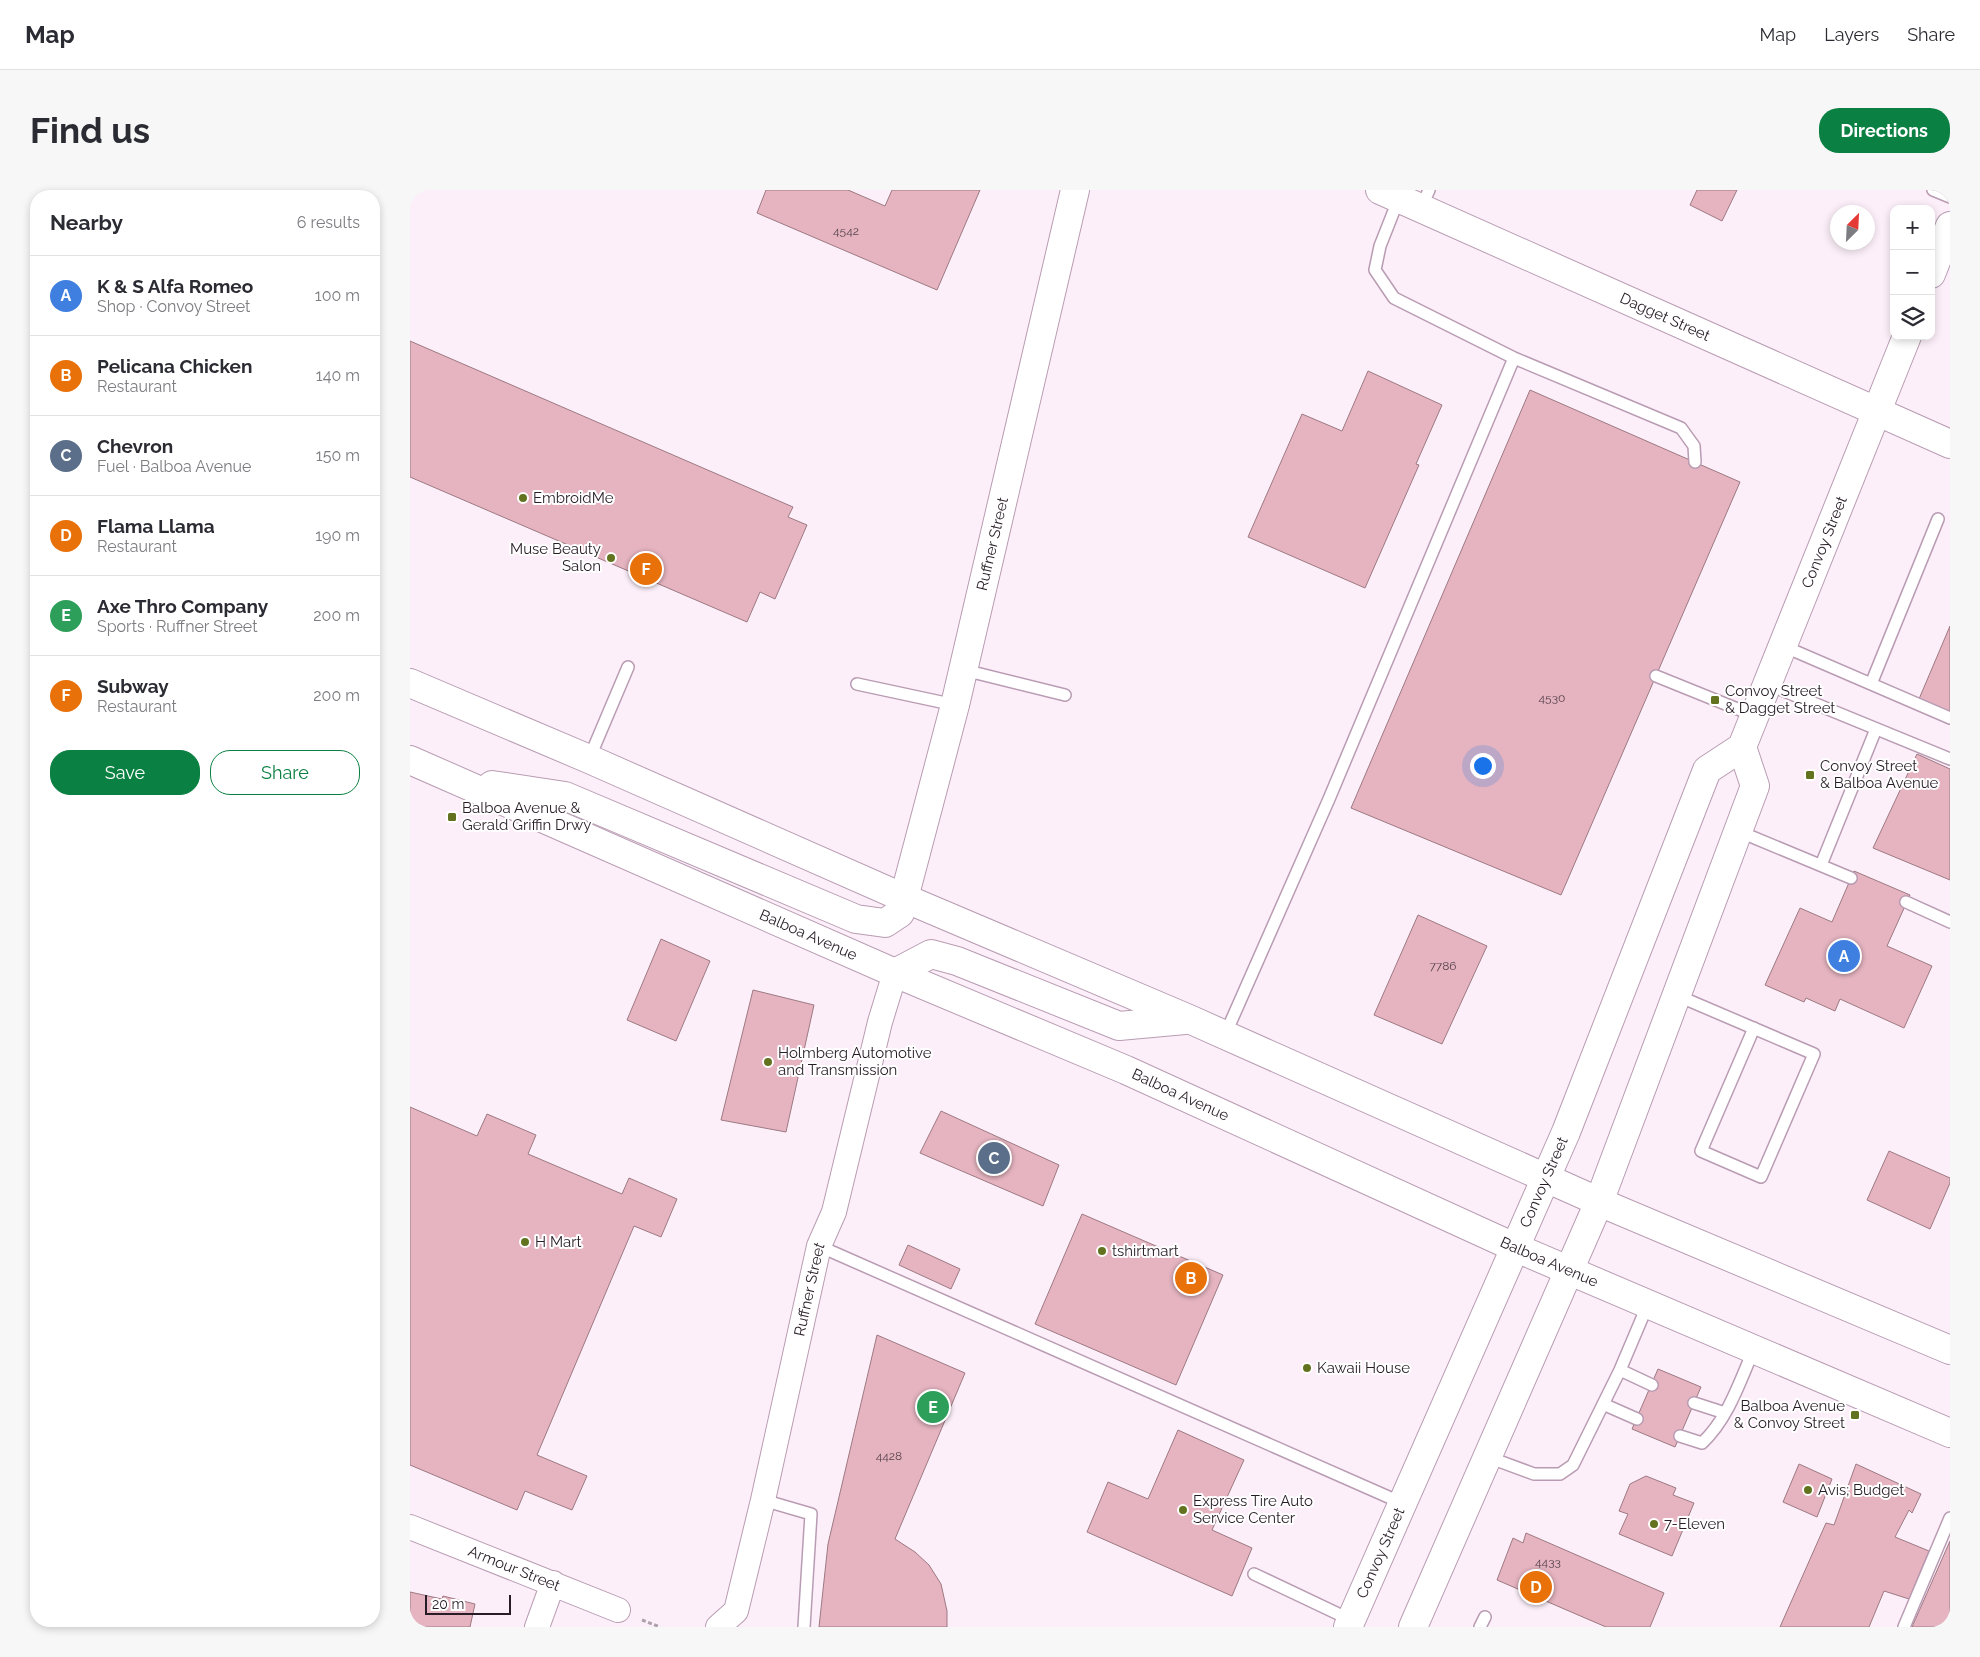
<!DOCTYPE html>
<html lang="en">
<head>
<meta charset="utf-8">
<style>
  :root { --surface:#fff; --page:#f7f7f7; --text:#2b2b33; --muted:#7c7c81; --line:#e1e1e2; --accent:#0b8043 }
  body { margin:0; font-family:Raleway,sans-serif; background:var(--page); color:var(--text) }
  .controls { position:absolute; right:15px; top:15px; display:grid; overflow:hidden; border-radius:10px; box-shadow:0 2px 8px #0003 }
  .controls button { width:45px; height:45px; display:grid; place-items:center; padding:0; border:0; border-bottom:1px solid var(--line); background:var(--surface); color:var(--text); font:25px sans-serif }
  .compass { position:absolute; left:1420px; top:15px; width:45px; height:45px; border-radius:50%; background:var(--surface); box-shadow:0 2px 8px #0003; rotate:24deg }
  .scale { position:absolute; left:15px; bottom:12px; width:86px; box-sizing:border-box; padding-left:5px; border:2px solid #281d26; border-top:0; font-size:14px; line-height:18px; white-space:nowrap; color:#281d26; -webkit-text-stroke:4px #fff; paint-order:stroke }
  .you { position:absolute; left:1072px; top:575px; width:18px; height:18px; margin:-12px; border:4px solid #fff; border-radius:50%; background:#1a73e8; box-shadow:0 0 0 8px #1a73e833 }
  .badge { display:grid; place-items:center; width:32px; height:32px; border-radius:50%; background:var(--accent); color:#fff; font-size:16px; font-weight:700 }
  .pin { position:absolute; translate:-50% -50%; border:2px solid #fff; box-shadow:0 1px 5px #0006 }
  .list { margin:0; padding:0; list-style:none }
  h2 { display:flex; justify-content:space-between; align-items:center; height:65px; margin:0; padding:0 20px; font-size:21px }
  h2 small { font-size:16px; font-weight:400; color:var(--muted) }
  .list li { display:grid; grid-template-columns:32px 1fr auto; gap:15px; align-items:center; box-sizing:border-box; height:80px; padding:0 20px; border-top:1px solid var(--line) }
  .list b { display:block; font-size:19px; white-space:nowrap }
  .list p { margin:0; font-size:16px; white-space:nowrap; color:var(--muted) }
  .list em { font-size:16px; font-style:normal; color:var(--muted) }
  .actions { display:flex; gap:10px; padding:15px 20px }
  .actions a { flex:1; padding:11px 0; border:1px solid var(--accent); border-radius:20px; text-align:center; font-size:18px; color:var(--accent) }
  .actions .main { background:var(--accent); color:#fff }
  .icon { flex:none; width:28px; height:28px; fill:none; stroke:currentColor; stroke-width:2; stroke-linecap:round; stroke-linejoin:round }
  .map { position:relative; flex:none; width:1540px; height:1437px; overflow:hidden; border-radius:20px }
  header { display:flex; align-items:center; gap:30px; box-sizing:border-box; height:70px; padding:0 25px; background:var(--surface); border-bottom:1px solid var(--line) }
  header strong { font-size:24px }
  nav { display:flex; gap:28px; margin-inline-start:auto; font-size:18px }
  .intro { display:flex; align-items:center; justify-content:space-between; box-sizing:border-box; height:120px; padding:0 30px }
  h1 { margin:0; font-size:35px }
  .button { padding:12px 22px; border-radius:20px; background:var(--accent); color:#fff; font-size:18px; font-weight:700 }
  main { display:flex; gap:30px; padding:0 30px }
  aside { flex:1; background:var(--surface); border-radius:20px; box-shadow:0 2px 8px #0003 }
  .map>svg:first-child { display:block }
  .building { fill:#e5b4c0; stroke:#9d7982 }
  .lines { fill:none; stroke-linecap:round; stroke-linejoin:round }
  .lane-casing { stroke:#b99cb3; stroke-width:14 }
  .street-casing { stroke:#b99cb3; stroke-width:26 }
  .secondary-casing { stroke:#b99cb3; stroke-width:30 }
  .primary-casing { stroke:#b99cb3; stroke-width:30 }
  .path { stroke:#aca0aa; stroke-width:3; stroke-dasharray:4 2.5; stroke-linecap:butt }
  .lane { stroke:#fff; stroke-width:11 }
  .street { stroke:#fff; stroke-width:24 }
  .secondary { stroke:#fff; stroke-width:28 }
  .primary { stroke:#fff; stroke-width:28 }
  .poi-dot { fill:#62721f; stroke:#fff; stroke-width:2 }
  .labels { text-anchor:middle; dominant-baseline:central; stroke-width:4; stroke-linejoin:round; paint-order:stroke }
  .number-label { font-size:12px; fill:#57434c }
  .street-label { font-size:15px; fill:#281d26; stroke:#fff }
  .poi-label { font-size:15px; fill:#281d26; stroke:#fff; text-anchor:start }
</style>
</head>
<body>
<header>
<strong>Map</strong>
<nav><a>Map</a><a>Layers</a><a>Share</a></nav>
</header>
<div class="intro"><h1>Find us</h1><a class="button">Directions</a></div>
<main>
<aside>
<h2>Nearby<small>6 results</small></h2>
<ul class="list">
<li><span class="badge" style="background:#3f7fe0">A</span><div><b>K &amp; S Alfa Romeo</b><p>Shop · Convoy Street</p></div><em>100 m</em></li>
<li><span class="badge" style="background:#e8710a">B</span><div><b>Pelicana Chicken</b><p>Restaurant</p></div><em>140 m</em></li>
<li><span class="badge" style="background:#5c6f8a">C</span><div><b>Chevron</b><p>Fuel · Balboa Avenue</p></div><em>150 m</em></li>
<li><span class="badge" style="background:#e8710a">D</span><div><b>Flama Llama</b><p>Restaurant</p></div><em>190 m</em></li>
<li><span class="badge" style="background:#2e9e5b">E</span><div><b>Axe Thro Company</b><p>Sports · Ruffner Street</p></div><em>200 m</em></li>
<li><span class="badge" style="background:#e8710a">F</span><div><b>Subway</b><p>Restaurant</p></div><em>200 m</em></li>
</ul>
<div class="actions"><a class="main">Save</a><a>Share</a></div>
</aside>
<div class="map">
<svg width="1540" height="1437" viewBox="0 0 1540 1437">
  <rect width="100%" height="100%" fill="#fceff9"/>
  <path class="building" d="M356 0H438L475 16 482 0H570L527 100 347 23Z
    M1287 0H1327L1312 31 1280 15Z
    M0 151 383 317 378 327 397 335 365 409 350 402 337 432 0 287Z
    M958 181 1032 215 1006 274 1009 275 955 398 838 347 892 224 932 241Z
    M1120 200 1330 292 1151 705 941 618Z
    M1540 436V522L1509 509Z
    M1507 564 1540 579V690L1463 658Z
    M1444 681 1500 705 1477 756 1522 776 1494 838 1430 809 1425 821 1396 808 1394 812 1355 795 1390 718 1422 732Z
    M1008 725 1077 756 1032 854 964 825Z
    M251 749 300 771 266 851 217 830Z
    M343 800 404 815 376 942 311 930Z
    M0 917 67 946 77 924 126 945 118 964 212 1004 219 988 267 1009 251 1047 224 1036 127 1265 177 1286 162 1320 115 1301 107 1320 0 1275Z
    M531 921 649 975 633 1016 510 963Z
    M1479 961 1540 988V993L1520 1039 1457 1010Z
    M672 1024 813 1085 766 1195 625 1134Z
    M498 1055 550 1079 541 1099 489 1075Z
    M467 1145 555 1183 485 1349 505 1362 519 1375 531 1394 537 1421V1437H409L418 1354Z
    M1248 1179 1291 1197 1265 1257 1222 1239Z
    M768 1240 834 1270 802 1340 842 1358 822 1406 677 1342 698 1292 738 1309Z
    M1389 1274 1422 1289 1407 1327 1373 1312Z
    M1446 1274 1511 1304 1502 1323 1499 1320 1485 1347 1519 1361 1499 1409 1474 1401 1459 1437H1370L1416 1333 1424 1335Z
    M1236 1286 1266 1298 1263 1305 1284 1313 1262 1366 1209 1344 1218 1324 1209 1321 1220 1294Z
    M1116 1343 1254 1403 1240 1437H1196L1087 1390 1103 1348 1113 1353Z
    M1540 1351V1437H1502Z
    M0 1402 32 1409 33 1406 65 1414 60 1437H0Z"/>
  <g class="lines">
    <defs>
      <path id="lane" d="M1523 0 1540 7
        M1011 18 1019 0
        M1104 168 1271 238 1284 256 1285 272
        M1373 456 1540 528
        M554 480 655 505
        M1246 486 1345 526
        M447 494 545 515
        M1357 494 1540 569
        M1461 494 1528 329
        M179 569 218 477
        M1328 641 1441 688
        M1411 675 1466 539
        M1496 712 1540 732
        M1266 805C1312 825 1358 844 1404 864L1351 987 1291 961 1344 838
        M815 845 919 609 1104 168 984 108 965 80 970 56 989 8
        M409 1056 992 1313
        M1210 1180 1242 1195
        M1284 1213 1315 1223
        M1193 1214 1227 1229
        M1270 1246 1292 1253C1318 1229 1330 1191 1344 1159
        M1078 1267 1124 1284H1150L1163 1275 1210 1180 1238 1114
        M353 1310 401 1324 394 1437
        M844 1384 941 1430
        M1070 1437 1075 1427
        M1494 1437 1540 1328"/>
      <g id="street">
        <path id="s1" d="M0 1337 208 1420"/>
        <path d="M127 1437 143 1393"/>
        <path id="s2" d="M308 1437 326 1421 353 1310 409 1056 424 1022 470 832 485 783"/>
      </g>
      <g id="secondary">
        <path id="s3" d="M970 0 1540 254"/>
        <path id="s4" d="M494 708 545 515 665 0"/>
      </g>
      <g id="primary">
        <path d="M1521 84 1540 36"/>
        <path d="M0 493 179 569 494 708 779 829 1201 1017 1540 1160"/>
        <path id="s5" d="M0 570 485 783 716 880 1104 1057 1540 1243"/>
        <path d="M82 595 155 606 446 729 475 733 490 723 494 708"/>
        <path d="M485 783 521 764 547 771 709 836 775 830"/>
        <path id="s6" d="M938 1437 1156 942 1297 580 1332 557 1497 146"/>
        <path d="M1003 1437 1189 1012 1345 596 1332 557"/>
      </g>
    </defs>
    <use href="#lane" class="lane-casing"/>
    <use href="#street" class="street-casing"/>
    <use href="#secondary" class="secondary-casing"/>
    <use href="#primary" class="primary-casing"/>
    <path class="path" d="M232 1430 250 1437"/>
    <use href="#lane" class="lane"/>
    <use href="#street" class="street"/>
    <use href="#secondary" class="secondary"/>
    <use href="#primary" class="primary"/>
  </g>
  <g class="poi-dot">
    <circle cx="113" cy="308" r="5"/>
    <circle cx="201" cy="368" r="5"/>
    <rect x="1300" y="505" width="10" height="10" rx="2.5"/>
    <rect x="1395" y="580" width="10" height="10" rx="2.5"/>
    <rect x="37" y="622" width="10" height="10" rx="2.5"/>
    <circle cx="358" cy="872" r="5"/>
    <circle cx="115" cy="1052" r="5"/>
    <circle cx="692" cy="1061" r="5"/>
    <circle cx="897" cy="1178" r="5"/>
    <rect x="1440" y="1220" width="10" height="10" rx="2.5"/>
    <circle cx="1398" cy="1300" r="5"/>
    <circle cx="773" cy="1320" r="5"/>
    <circle cx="1244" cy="1334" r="5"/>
  </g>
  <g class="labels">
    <g class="number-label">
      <text x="436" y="41">4542</text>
      <text x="1142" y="508">4530</text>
      <text x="1033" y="776">7786</text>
      <text x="479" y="1266">4428</text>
      <text x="1138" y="1372">4433</text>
    </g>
    <g class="street-label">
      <text stroke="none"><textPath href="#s3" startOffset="312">Dagget Street</textPath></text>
      <text stroke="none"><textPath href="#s6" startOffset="1192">Convoy Street</textPath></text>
      <text stroke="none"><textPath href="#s4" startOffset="365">Ruffner Street</textPath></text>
      <text stroke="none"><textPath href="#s5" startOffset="435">Balboa Avenue</textPath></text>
      <text stroke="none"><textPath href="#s5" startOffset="840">Balboa Avenue</textPath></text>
      <text stroke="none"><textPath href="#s6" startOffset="486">Convoy Street</textPath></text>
      <text stroke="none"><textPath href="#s5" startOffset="1245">Balboa Avenue</textPath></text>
      <text stroke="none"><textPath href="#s2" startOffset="354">Ruffner Street</textPath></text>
      <text stroke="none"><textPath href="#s6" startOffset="81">Convoy Street</textPath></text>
      <text stroke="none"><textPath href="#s1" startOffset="112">Armour Street</textPath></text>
    </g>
    <g class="poi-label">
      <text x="123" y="308">EmbroidMe</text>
      <text x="191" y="359" text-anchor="end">Muse Beauty<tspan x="191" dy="17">Salon</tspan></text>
      <text x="1315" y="501">Convoy Street<tspan x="1315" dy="17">&amp; Dagget Street</tspan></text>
      <text x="1410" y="576">Convoy Street<tspan x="1410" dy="17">&amp; Balboa Avenue</tspan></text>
      <text x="52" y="618">Balboa Avenue &amp;<tspan x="52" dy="17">Gerald Griffin Drwy</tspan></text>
      <text x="368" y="863">Holmberg Automotive<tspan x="368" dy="17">and Transmission</tspan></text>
      <text x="125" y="1052">H Mart</text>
      <text x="702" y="1061">tshirtmart</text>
      <text x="907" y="1178">Kawaii House</text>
      <text x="1435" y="1216" text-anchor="end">Balboa Avenue<tspan x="1435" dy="17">&amp; Convoy Street</tspan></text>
      <text x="1408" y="1300">Avis; Budget</text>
      <text x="783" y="1311">Express Tire Auto<tspan x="783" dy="17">Service Center</tspan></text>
      <text x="1254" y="1334">7-Eleven</text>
    </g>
  </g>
</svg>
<div class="controls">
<button>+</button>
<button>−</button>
<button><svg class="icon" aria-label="layers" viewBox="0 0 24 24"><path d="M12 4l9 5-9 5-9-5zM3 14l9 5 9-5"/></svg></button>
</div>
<svg class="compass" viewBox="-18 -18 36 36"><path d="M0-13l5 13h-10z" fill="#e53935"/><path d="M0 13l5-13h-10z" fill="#7c7c81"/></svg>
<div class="scale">20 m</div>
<div class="you"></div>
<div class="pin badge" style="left:1434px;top:766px;background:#3f7fe0">A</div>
<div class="pin badge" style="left:781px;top:1088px;background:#e8710a">B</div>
<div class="pin badge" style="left:584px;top:968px;background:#5c6f8a">C</div>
<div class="pin badge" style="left:1126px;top:1397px;background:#e8710a">D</div>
<div class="pin badge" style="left:523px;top:1217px;background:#2e9e5b">E</div>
<div class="pin badge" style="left:236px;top:379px;background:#e8710a">F</div>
</div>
</main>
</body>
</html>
